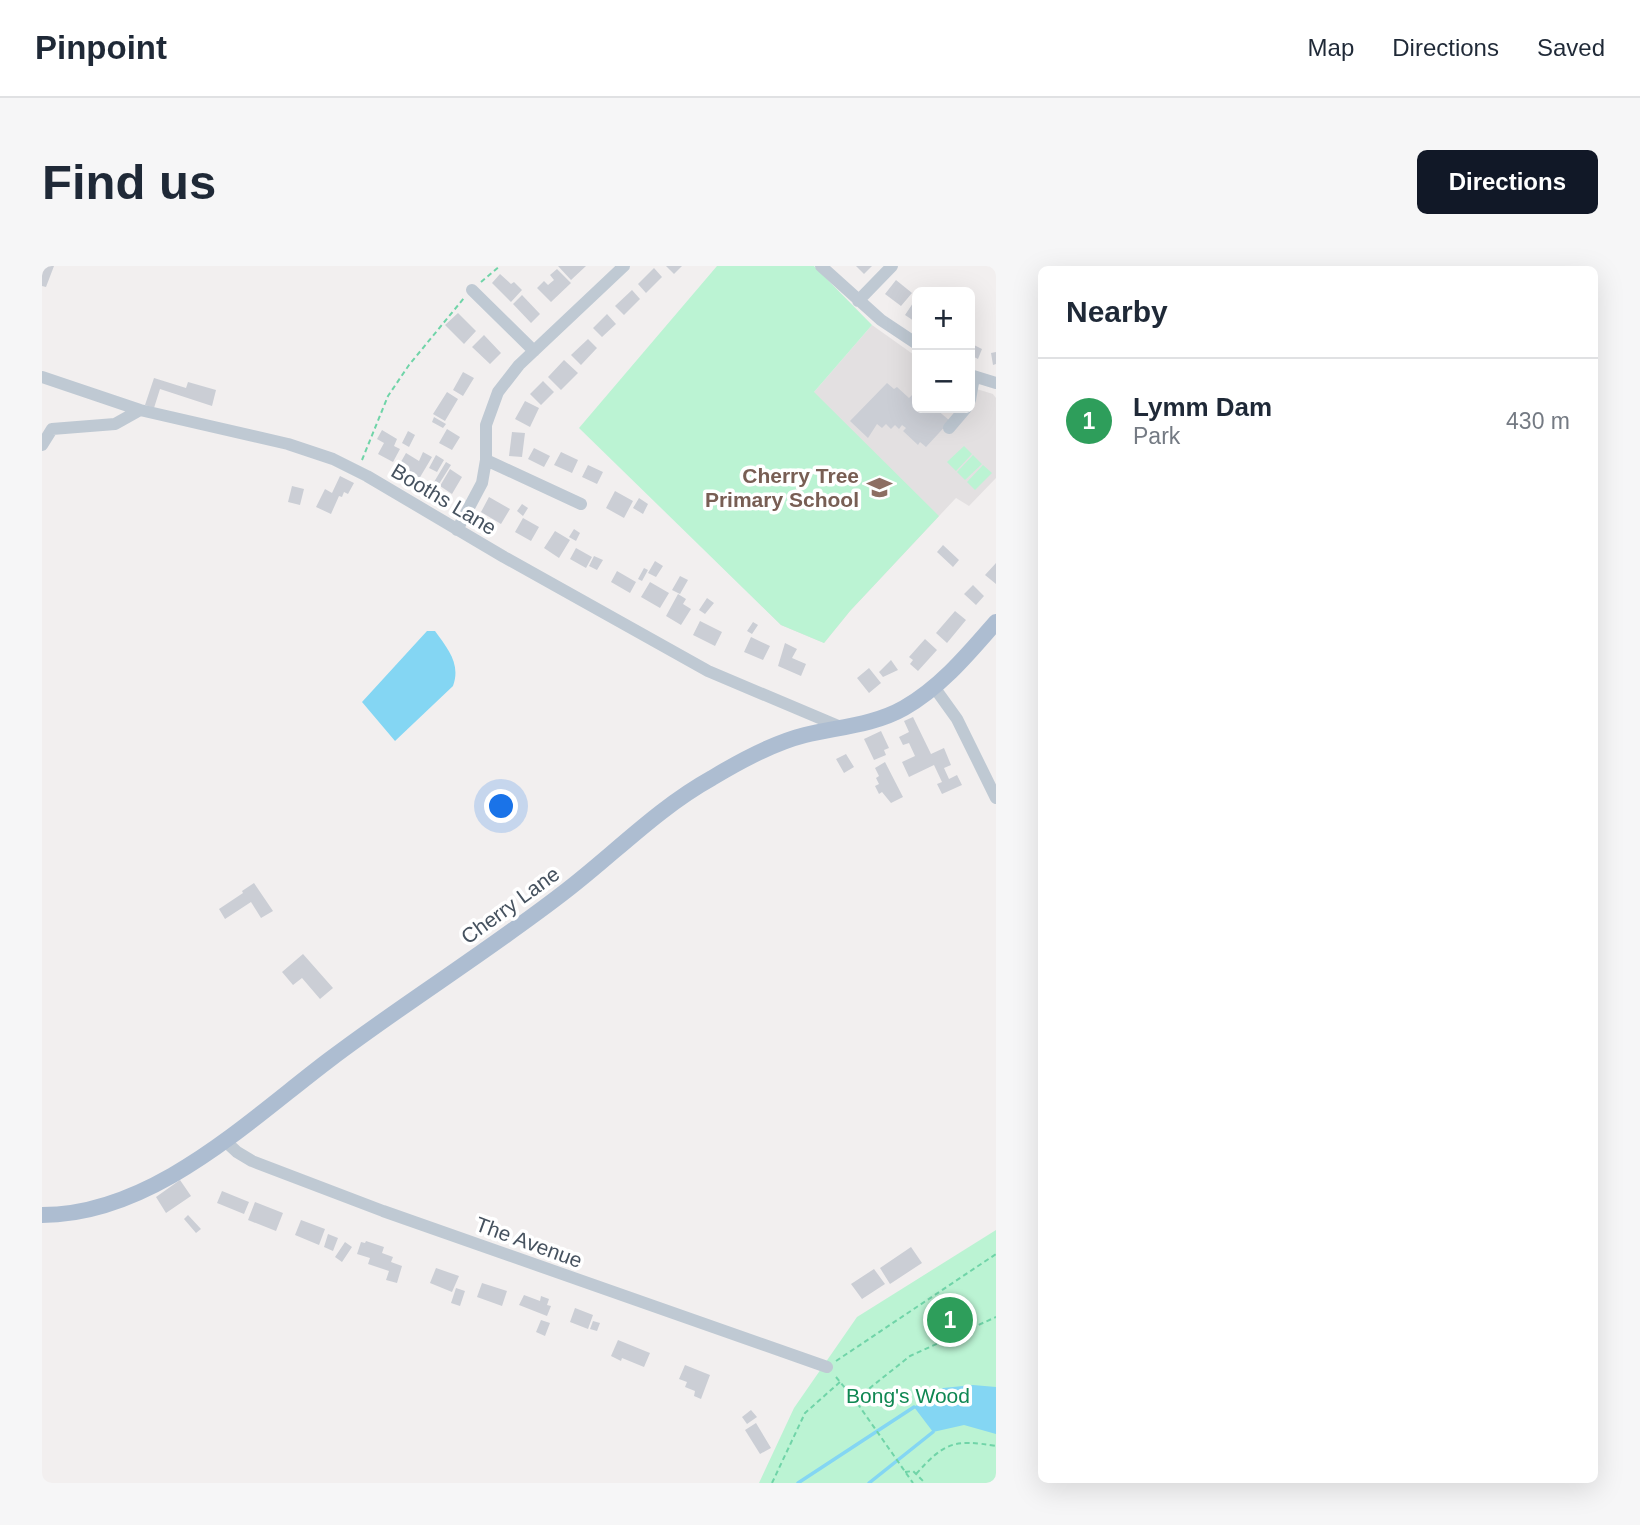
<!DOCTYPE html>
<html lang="en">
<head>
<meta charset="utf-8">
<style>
  :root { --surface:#fff; --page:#f6f6f7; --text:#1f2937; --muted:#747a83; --line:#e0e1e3; --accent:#111827 }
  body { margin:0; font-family:Helvetica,sans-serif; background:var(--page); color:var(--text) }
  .controls { position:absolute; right:21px; top:21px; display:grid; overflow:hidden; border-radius:10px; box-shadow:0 7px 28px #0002 }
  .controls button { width:63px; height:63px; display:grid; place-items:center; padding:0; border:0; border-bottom:2px solid var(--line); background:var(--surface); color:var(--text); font:35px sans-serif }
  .you { position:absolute; left:460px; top:541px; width:24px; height:24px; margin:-18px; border:5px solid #fff; border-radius:50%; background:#1a73e8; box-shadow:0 0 0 10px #1a73e833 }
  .badge { display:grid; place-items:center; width:46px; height:46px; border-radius:50%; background:var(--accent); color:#fff; font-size:23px; font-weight:700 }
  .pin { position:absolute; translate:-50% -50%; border:4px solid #fff; box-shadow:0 2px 7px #0006 }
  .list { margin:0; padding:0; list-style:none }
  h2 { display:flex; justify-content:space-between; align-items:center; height:91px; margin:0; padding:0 28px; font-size:30px }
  h2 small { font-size:23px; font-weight:400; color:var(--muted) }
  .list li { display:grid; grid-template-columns:46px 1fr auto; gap:21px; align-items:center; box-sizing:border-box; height:126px; padding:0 28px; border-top:2px solid var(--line) }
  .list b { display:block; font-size:26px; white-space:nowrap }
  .list p { margin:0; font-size:23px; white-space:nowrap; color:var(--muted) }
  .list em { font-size:23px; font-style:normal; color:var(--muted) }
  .map { position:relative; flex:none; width:954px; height:1217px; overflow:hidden; border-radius:10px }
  header { display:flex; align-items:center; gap:42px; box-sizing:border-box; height:98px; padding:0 35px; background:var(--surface); border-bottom:2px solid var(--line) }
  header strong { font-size:33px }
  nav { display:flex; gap:38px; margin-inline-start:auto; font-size:24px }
  .intro { display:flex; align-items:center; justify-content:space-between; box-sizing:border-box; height:168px; padding:0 42px }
  h1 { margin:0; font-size:49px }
  .button { padding:18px 32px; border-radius:10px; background:var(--accent); color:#fff; font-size:24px; font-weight:700 }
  main { display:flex; gap:42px; padding:0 42px }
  aside { flex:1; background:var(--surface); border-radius:10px; box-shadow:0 7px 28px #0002 }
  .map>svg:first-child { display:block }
  .education { fill:#e3e0e1 }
  .green { fill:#bbf3d3 }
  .water { fill:#84d6f3 }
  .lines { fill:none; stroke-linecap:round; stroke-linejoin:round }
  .stream { stroke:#84d6f3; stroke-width:3.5 }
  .building { fill:#cbced5 }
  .path { stroke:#70d4a8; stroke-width:2; stroke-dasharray:5 3.5; stroke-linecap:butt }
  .minor { stroke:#bfc9d3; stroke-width:12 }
  .major { stroke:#adbdd1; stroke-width:16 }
  .labels { text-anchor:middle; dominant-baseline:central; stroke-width:7; stroke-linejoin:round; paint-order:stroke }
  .education-label { font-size:21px; font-weight:bold; fill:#785e54; stroke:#fff; text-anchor:end }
  .street-label { font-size:21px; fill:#46525f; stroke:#fff }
  .park-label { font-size:21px; fill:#0f8752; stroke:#fff }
</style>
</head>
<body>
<header>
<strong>Pinpoint</strong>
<nav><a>Map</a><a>Directions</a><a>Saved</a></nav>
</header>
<div class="intro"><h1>Find us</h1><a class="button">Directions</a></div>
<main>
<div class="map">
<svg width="954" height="1217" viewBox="0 0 954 1217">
  <rect width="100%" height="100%" fill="#f2efef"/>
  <path class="education" d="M830 59 875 91V142H928V121L951 128 954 132V212L927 240 914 232 808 345 782 377 739 359 670 291 736 214 772 126Z"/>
  <path class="green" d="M675 0H772L830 59 772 126 897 250 808 345 782 377 739 359 537 162Z
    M922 180 930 188 914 205 905 196Z
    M931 189 940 198 923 214 915 206Z
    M941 199 950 207 933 224 925 216Z
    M954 964V1217H717L752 1142 815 1051Z"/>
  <path class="water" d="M385 365H393C406 383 419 398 411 420L353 475 320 436Z
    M931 1119 954 1121V1168L922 1159 891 1166 872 1141 901 1122Z"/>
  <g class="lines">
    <path class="stream" d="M756 1217 872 1141
      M827 1217 891 1166"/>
  </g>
  <path class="building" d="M0 0H12L4 21 0 20Z
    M516 0H544L529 14Z
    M624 0H640L632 8Z
    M814 0H830L822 8Z
    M612 2 620 11 604 27 596 18Z
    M515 3 529 17 509 36 495 22 502 15 506 19 512 14 508 9Z
    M458 8 469 18 472 16 480 24 469 36 450 17Z
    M854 14 870 27 859 40 843 28Z
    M590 24 598 33 582 49 573 40Z
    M480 29 498 48 489 57 471 38Z
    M873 34 875 36V57L863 49Z
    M416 47 434 65 422 78 403 59Z
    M565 48 574 58 560 71 551 62Z
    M442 69 459 87 448 98 430 81Z
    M546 73 555 82 539 99 529 89Z
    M928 77 940 83 936 93 928 89Z
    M954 86V98L951 99 949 87Z
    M522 94 536 107 519 124 506 111Z
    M421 106 432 112 421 130 411 124Z
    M112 112 144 122 146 116 174 124 170 140 118 123 112 142 103 139Z
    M501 115 512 126 499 139 488 128Z
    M845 117 852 123 855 121 867 132 875 124V142H893L908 155 884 181 878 176 876 179 861 165 864 162 860 159 857 163 853 159 849 163 844 158 840 162 835 158 826 172 808 155Z
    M405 126 416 133 403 155 391 148Z
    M483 135 497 142 488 161 473 153Z
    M392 151 404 158 401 162 390 156Z
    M405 163 418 171 410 184 397 177Z
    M340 164 355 173 352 180 358 183 351 196 336 188 342 177 335 173Z
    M366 165 373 169 367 181 360 177Z
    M470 166 483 167 480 191 467 190Z
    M492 182 508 190 502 201 486 193Z
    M381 186 390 191 377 213 356 201 364 187 377 195Z
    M519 186 536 194 530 207 512 199Z
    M394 189 402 194 395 206 387 202Z
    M404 196 409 199 397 218 392 216Z
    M546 199 561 206 555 218 540 211Z
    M408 203 420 211 410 228 398 220Z
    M298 210 312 217 306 228 302 226 300 231 297 230 289 248 274 241 283 223 290 227Z
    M250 220 262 223 258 239 246 236Z
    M573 225 591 235 582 252 564 242Z
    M447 231 468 243 459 258 439 246Z
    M597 232 606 238 601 248 591 242Z
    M480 238 486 242 481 250 475 245Z
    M481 252 497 261 489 275 473 266Z
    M532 263 538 267 534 275 527 271Z
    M513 265 528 274 517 292 502 282Z
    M901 279 917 294 911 301 895 286Z
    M534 282 550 291 544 302 528 293Z
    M552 290 561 294 555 304 547 300Z
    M613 295 621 300 614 311 606 307Z
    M954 297V318L943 309Z
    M602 302 606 304 600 315 596 313Z
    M575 305 594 316 588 327 569 316Z
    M638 310 646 314 638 328 630 324Z
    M608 316 627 327 618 342 599 331Z
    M931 319 942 330 934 339 922 328Z
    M636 328 644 333 641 338 649 343 639 359 624 350Z
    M665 332 672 337 663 348 657 344Z
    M913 345 924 354 905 377 894 367Z
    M658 355 680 366 673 380 651 369Z
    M711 356 716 359 710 368 705 365Z
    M709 371 728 380 721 394 702 386Z
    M883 373 895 384 876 405 868 398 871 394 867 391Z
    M743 377 755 383 750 392 764 398 759 410 736 400Z
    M849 394 856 404 841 411 837 406Z
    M827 402 839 417 827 427 815 412Z
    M871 451 889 488 902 482 909 499 902 502 907 513 915 509 920 519 900 528 895 518 900 516 892 499 867 511 860 496 873 490 867 477 861 479 857 471 867 466 862 455Z
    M839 465 847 482 842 484 844 489 832 494 822 473Z
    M804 488 812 501 802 507 794 493Z
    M843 496 861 531 849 537 840 526 837 528 833 520 837 518 834 512 837 510 833 502Z
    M212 617 231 645 219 652 209 636 183 653 177 643 201 627 200 625Z
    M261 688 291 722 278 733 260 712 251 719 240 706Z
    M138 914 149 930 124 947 114 931Z
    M180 925 207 936 202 948 175 937Z
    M213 936 241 947 234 965 206 954Z
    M146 949 159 963 154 967 142 953Z
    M259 954 283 963 277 979 253 969Z
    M286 968 296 972 291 985 282 981Z
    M324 975 342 981 340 987 351 991 349 996 360 1000 355 1017 344 1014 347 1005 326 998 328 992 315 988 319 976 323 977Z
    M303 976 310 981 300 996 293 991Z
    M869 981 880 997 848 1018 838 1002Z
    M394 1002 417 1010 410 1026 388 1017Z
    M832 1003 843 1018 820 1033 809 1018Z
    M440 1017 465 1025 460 1040 435 1031Z
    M414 1022 423 1025 418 1040 409 1037Z
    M482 1029 498 1035 499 1030 507 1033 505 1039 509 1040 505 1050 477 1039Z
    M533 1042 551 1049 546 1063 528 1056Z
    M499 1054 508 1057 503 1070 494 1066Z
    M551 1055 558 1057 555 1065 548 1063Z
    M576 1074 608 1087 602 1101 580 1092 579 1095 569 1090Z
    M643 1099 668 1109 659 1133 652 1130 653 1125 643 1121 645 1116 637 1113Z
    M709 1144 715 1151 705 1158 700 1151Z
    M714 1157 729 1182 718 1188 703 1164Z"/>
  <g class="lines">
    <path class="path" d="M439 16 458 0
      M320 194 346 130 367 99 422 32
      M794 1095 954 988
      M794 1111 813 1134 871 1217
      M814 1133 868 1090 954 1051
      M863 1206 871 1205 883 1217
      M874 1208C903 1176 912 1173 954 1180
      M730 1217 763 1147 798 1116"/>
    <path class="minor" d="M779 0 839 54 875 78
      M430 24 492 85
      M816 35 850 0
      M928 109 954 117
      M0 111 98 144 246 178 291 193 325 210 462 291 666 405 801 462
      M928 134 932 111
      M907 162 924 142
      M0 179 10 163 73 158 98 144
      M444 194 539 238
      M415 264 440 217 444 194V159L456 126 477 99 582 0
      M892 421 915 453 954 532
      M182 874 195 886 210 895 341 945 785 1101"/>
    <path class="major" d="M0 949C110 949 205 856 287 794 365 735 448 684 525 624 573 587 616 542 670 512 698 495 731 477 763 469 797 461 832 459 862 442 899 421 927 387 954 356"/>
  </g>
  <defs>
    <symbol id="school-bare" viewBox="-9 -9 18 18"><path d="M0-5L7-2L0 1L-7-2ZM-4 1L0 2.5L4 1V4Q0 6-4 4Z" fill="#8d6e63" stroke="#fff" stroke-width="2.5" paint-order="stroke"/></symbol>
  </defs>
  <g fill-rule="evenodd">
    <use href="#school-bare" x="820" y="204" width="35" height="35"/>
  </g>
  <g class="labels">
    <g class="education-label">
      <text x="817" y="209">Cherry Tree<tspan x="817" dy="24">Primary School</tspan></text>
    </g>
    <g class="street-label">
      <text transform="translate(402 233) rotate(31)">Booths Lane</text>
      <text transform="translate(468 639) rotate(-36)">Cherry Lane</text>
      <text transform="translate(487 976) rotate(20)">The Avenue</text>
    </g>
    <g class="park-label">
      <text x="866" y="1129">Bong's Wood</text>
    </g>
  </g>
</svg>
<div class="controls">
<button>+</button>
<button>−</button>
</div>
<div class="you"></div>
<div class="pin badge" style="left:908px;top:1054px;background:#2e9e5b">1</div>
</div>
<aside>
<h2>Nearby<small></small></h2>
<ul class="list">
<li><span class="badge" style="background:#2e9e5b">1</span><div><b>Lymm Dam</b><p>Park</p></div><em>430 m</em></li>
</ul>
</aside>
</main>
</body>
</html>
